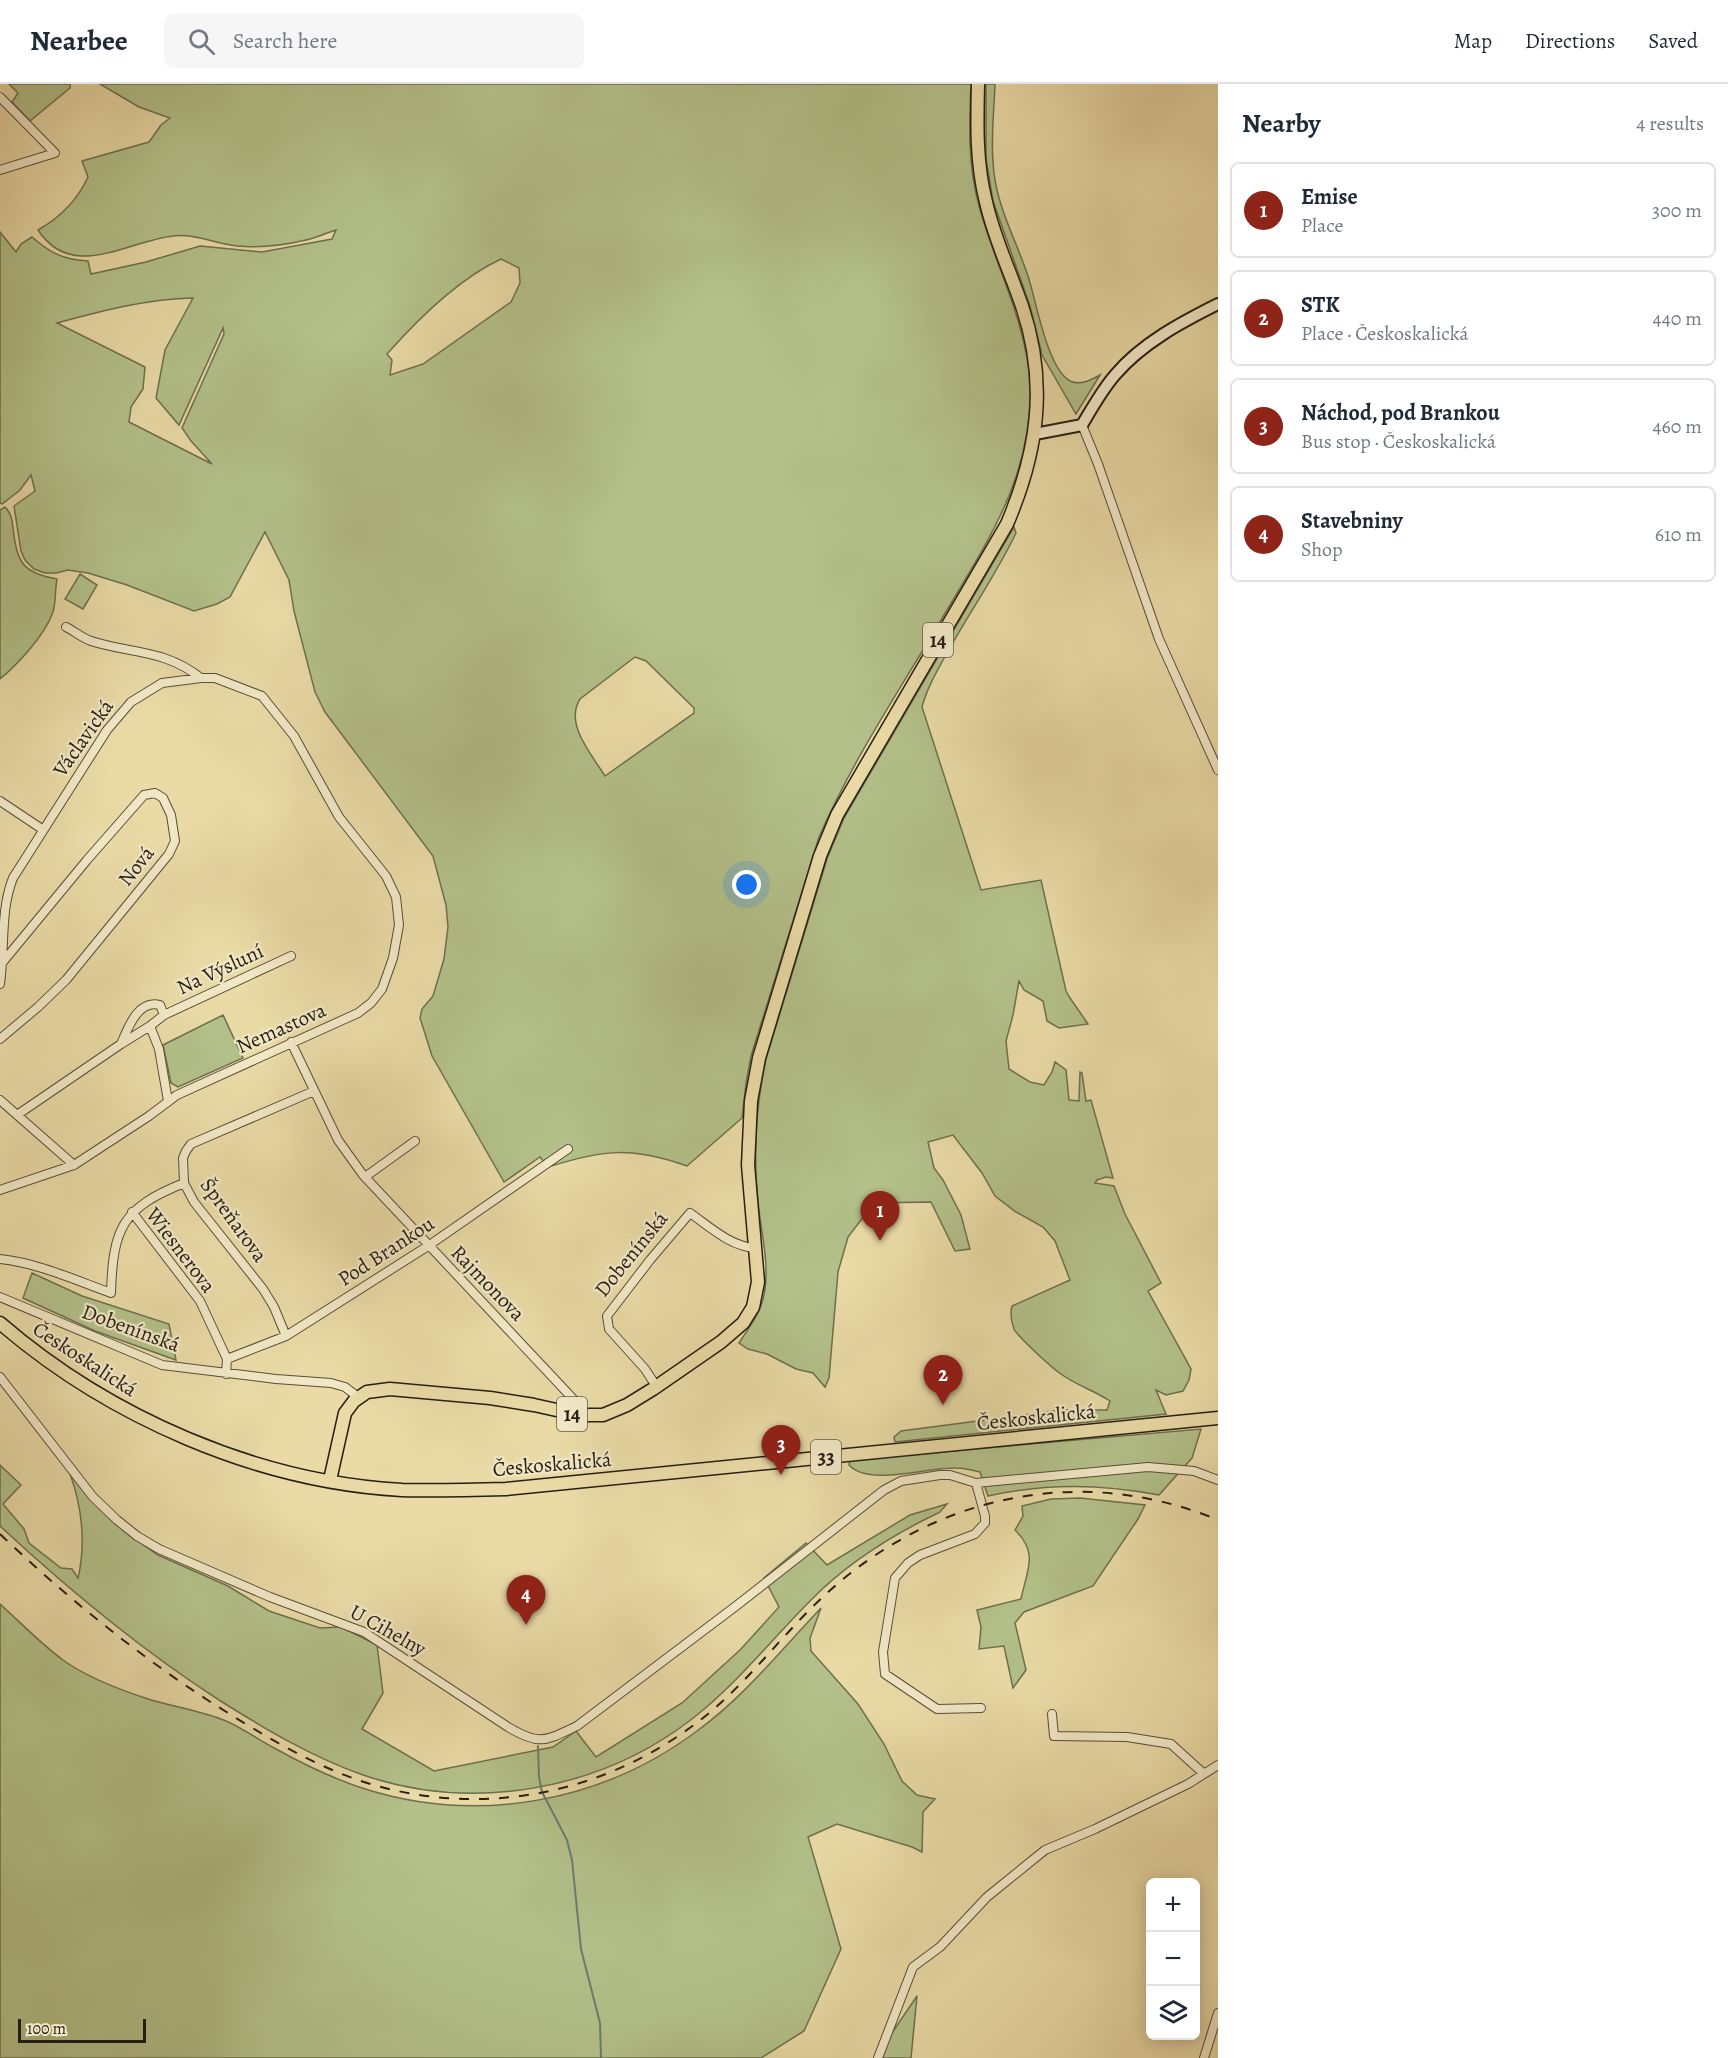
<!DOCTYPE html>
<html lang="en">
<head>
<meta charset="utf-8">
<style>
  :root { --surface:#fff; --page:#f6f6f7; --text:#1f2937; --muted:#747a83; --line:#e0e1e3; --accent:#8f2418 }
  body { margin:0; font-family:Alegreya,serif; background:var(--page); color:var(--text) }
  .controls { position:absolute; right:18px; bottom:18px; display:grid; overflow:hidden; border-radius:9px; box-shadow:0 3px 15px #0003 }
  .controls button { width:54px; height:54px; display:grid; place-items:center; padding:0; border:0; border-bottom:2px solid var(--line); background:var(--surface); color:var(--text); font:30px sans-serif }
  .scale { position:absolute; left:18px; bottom:15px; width:128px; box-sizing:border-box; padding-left:6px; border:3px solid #271e14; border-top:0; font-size:16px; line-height:21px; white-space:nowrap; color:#271e14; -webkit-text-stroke:4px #f1e7c5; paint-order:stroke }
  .you { position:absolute; left:747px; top:801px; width:21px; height:21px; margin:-15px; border:4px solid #fff; border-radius:50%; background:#1a73e8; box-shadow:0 0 0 9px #1a73e833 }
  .badge { display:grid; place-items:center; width:39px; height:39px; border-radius:50%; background:var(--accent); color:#fff; font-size:20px; font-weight:700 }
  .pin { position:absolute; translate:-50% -50px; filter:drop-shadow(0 2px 3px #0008) }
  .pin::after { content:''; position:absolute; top:32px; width:21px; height:18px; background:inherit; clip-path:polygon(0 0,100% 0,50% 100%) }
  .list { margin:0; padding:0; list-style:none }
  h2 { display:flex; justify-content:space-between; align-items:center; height:78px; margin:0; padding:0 24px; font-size:26px }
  h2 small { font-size:20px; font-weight:400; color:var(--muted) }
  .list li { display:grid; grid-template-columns:39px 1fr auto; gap:18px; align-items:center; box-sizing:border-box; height:96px; margin:0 12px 12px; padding:0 12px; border:2px solid var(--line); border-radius:9px }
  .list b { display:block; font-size:22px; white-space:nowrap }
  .list p { margin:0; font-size:20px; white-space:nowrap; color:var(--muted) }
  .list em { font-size:20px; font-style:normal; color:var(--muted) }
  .icon { flex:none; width:33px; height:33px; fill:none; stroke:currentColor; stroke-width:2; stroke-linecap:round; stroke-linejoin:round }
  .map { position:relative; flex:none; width:1218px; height:1974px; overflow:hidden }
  header { display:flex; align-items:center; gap:36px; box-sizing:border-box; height:84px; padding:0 30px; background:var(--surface); border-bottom:2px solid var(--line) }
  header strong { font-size:28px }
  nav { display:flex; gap:33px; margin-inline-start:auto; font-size:21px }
  .search { width:420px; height:54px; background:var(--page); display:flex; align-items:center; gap:15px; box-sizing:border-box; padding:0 21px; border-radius:9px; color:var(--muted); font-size:22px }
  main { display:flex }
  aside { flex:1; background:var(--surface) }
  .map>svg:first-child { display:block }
  .green { fill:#b3c089; stroke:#6d6f4e; stroke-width:1.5; fill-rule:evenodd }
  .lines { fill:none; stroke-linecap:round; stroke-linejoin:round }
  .stream { stroke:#6b7c70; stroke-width:2 }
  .street-casing { stroke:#584d38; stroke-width:10 }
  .secondary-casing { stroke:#271e14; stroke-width:14 }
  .primary-casing { stroke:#271e14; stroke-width:15 }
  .street { stroke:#f1e7c5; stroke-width:8 }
  .secondary { stroke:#f1e7c5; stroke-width:10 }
  .primary { stroke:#e9daa6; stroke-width:12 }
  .rail { stroke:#271e14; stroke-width:2; stroke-dasharray:10 10; stroke-linecap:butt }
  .labels { text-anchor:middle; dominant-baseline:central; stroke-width:4.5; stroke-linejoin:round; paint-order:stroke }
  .shield { fill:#f1e7c5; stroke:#645a49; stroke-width:1.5 }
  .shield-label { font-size:20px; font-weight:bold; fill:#271e14 }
  .street-label { font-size:21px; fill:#271e14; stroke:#f1e7c5 }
</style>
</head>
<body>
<header>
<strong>Nearbee</strong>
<div class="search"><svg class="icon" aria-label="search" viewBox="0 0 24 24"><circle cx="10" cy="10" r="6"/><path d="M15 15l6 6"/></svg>Search here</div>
<nav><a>Map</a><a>Directions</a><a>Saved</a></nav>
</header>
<main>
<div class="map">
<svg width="1218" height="1974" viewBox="0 0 1218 1974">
  <rect width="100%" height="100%" fill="#e9daa6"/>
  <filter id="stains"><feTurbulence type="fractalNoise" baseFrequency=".00333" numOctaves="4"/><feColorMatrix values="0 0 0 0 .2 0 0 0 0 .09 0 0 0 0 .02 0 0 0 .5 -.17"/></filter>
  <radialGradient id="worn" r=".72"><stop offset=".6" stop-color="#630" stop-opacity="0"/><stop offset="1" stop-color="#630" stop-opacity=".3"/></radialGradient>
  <path class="green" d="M9 0H70V4L30 37 12 18 18 9Z
    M100 0H971C969 41 968 82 979 122 995 182 1027 238 1030 301 1033 391 988 457 944 531 901 604 853 675 819 753L751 972 746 999 742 1034 687 1082C630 1062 604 1066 548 1083L540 1073 504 1098 432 972 420 934 422 925 433 912 444 875 448 843 446 821 433 772 325 628 315 608 294 527 289 496 265 448 230 513 217 520 194 527 127 501 88 489 68 486 56 489H45L34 485 25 476 21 467 14 422 35 407 31 391 20 406 2 420 0 419V148L16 168 21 160 32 153C50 169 64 176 88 177L91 190 146 178 200 162 262 168 332 155 336 146C326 149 316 154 306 156 285 161 258 164 237 162 215 160 195 149 173 152 127 157 72 198 38 146 61 133 77 117 88 93L82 77 149 58 161 41 170 34 139 23ZM501 175 519 184 520 199 511 218 423 280 390 291 392 276 387 270C418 235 458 195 501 175ZM193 214 165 266 156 314 179 341 223 244 224 250 182 344 191 357 212 380 129 338 131 323 143 305 145 283 57 239C102 227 146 215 193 214ZM635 573 646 577 694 624V629L605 692C592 671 564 640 580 615Z
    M986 0H995C994 26 991 52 993 78 995 120 1015 153 1028 192 1036 216 1047 284 1070 297 1080 302 1091 296 1100 291L1076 330 1042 271 1030 222 993 117 986 74Z
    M5 423C11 429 12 435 13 444 17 478 22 489 57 495 55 505 56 518 53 528 45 551 18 580 0 595V426Z
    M1014 443 1016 449C996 491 969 529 947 569 937 587 927 604 922 623L981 806 1041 796 1066 907 1070 914 1088 940 1059 944 1047 937 1043 917 1024 906 1019 897 1013 931 1006 957 1009 985 1030 998 1044 1001 1052 988 1055 978 1066 986 1069 1016 1079 1017 1080 988 1082 989 1086 1017 1091 1016 1113 1094 1106 1093 1097 1096 1095 1099 1114 1102 1125 1130 1161 1199 1148 1207 1191 1285 1189 1296 1183 1307 1166 1311 1156 1306 1166 1330 895 1358 894 1353 901 1347 1061 1326H1107L1110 1317C1095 1307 1074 1300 1061 1290 1053 1285 1017 1252 1014 1245 1011 1237 1010 1230 1012 1222L1070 1196 1055 1157 1043 1143 1016 1128 995 1112 982 1089 953 1051 928 1058 934 1084 943 1096 961 1131 970 1165 955 1167 931 1118 874 1119 848 1153 838 1188 829 1294 825 1303 813 1289 796 1285 767 1270 748 1265 739 1259C748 1245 759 1231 763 1215 771 1184 761 1149 758 1118 753 1070 756 1022 766 975L827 775 844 734Z
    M80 490 97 501 83 525 65 515Z
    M223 931 243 974 178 1003 171 999 163 961Z
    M32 1189 82 1212 169 1240 176 1276 95 1247 23 1214Z
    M1201 1345 1192 1374 1159 1411C1100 1400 1047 1399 988 1412L980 1388C972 1386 964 1384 956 1384 928 1383 869 1403 849 1381L850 1376Z
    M0 1381 21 1401 3 1420 24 1445 29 1459 61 1484 72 1485 78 1494C86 1460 82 1422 70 1390L91 1415 124 1447 158 1471 228 1502 269 1527 320 1544 341 1543 377 1561 383 1609 362 1645 434 1687 553 1663 576 1647 596 1673 682 1619 740 1566 779 1523 764 1494 806 1459 827 1481 910 1431 947 1420 940 1428C892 1451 848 1478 811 1516 771 1556 737 1600 692 1635 600 1706 474 1729 363 1691 312 1673 265 1645 219 1616 140 1565 69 1506 0 1442Z
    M1080 1414 1145 1421 1138 1435 1093 1502 1024 1528 1015 1539 1026 1586 1013 1604 1004 1562 979 1565 981 1543 977 1526 1021 1515C1027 1486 1039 1469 1015 1446L1023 1432 1022 1422 1051 1415Z
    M0 1520C21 1539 41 1560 63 1576 86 1593 118 1605 145 1614 172 1623 201 1626 226 1637 244 1645 259 1656 276 1665 303 1680 332 1694 362 1704 476 1741 601 1719 697 1647 744 1613 781 1566 821 1524L810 1554 811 1567 858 1620 884 1660 902 1697 917 1711 935 1715 923 1728 922 1768 912 1763 837 1740 808 1753 841 1865 804 1947 761 1974H0Z
    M917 1912 911 1974H875Z"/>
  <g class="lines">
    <path class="stream" d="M538 1662 539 1693 542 1708 567 1756 572 1776 581 1865 600 1939 601 1974"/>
    <defs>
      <path id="street" d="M0 13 55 69 0 86
        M1082 341 1098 380 1159 555 1218 686
        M66 543C74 547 82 554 91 557 132 570 164 565 201 594
        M0 717 42 745
        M0 900C5 865 0 826 13 794L107 646 131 618 162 599 201 594H215L262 612 294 652 339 733 386 792 396 813 399 841 393 874 382 905 371 919 358 929 177 1011 149 1032 74 1081 0 1106
        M164 931 291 872
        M150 942 159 965 168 1017
        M0 955 38 923 66 896 169 770 175 757 171 731 163 714 155 709 144 711 87 776 2 879
        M291 958 338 1056 363 1091 576 1318 579 1323V1331
        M0 1016 74 1081
        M17 1031 121 960 150 942 164 931 160 921C138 915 128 944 121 960
        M365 1093 415 1057
        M132 1128 200 1217 227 1275
        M0 1175C38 1179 75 1196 111 1209 113 1144 122 1124 184 1099
        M0 1213 162 1281 276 1295 331 1299 345 1303 358 1313
        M286 1252 274 1223 263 1205 194 1118 184 1099 183 1074 186 1067 191 1060 314 1007
        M226 1290 227 1275 286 1252 428 1162 568 1065
        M0 1293 93 1413 117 1436 137 1452 159 1465 270 1513 364 1548 508 1643C540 1662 545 1657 577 1642L736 1522 884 1406 901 1397 940 1391H950L976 1399 1148 1383 1194 1387 1218 1396
        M656 1302 645 1285 609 1245 607 1232 650 1176 690 1129C710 1143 731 1163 756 1164
        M976 1399 985 1432V1439L975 1450 920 1471 908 1479 895 1494 883 1568 885 1590 937 1625 981 1624
        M1052 1630 1054 1652 1127 1653 1171 1660 1203 1689
        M878 1974 913 1883 940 1863 987 1813 1045 1766 1095 1745 1188 1700 1218 1681
        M1204 1974 1218 1929"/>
      <path id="secondary" d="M1035 350 1082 341C1092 324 1102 306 1115 291 1142 259 1182 238 1218 220"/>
      <path id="primary" d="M0 1239C109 1333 257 1398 402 1406 437 1407 472 1406 506 1405L1218 1334
        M330 1396 345 1329 354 1317 367 1308 390 1305 490 1314 534 1321 579 1331H603L627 1321 653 1305 721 1258 743 1239 753 1223 758 1198 748 1081 751 1017 759 974 820 772 837 731 1007 440C1038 367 1048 299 1022 222 1010 187 994 154 986 118 976 79 977 40 978 0"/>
    </defs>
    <use href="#street" class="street-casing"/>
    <use href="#secondary" class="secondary-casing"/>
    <use href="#primary" class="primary-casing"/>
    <use href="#street" class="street"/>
    <use href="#secondary" class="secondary"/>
    <use href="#primary" class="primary"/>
    <path class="rail" d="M0 1450C65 1512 134 1568 209 1617 258 1648 309 1680 364 1698 477 1734 597 1712 691 1643 743 1606 779 1553 826 1510 934 1411 1081 1379 1218 1436"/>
  </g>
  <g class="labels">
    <g class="shield">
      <rect x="923" y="539" width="30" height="34" rx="4.5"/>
      <rect x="557" y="1313" width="30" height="34" rx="4.5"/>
      <rect x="811" y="1356" width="30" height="34" rx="4.5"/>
    </g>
    <g class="shield-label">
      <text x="938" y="556">14</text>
      <text x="572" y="1330">14</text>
      <text x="826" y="1373">33</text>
    </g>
    <g class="street-label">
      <text transform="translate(83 654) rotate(-55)">Václavická</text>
      <text transform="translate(136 782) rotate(-52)">Nová</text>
      <text transform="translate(220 885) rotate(-25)">Na Výsluní</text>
      <text transform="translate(281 944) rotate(-24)">Nemastova</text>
      <text transform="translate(234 1136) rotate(54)">Špreňarova</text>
      <text transform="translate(181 1166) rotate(53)">Wiesnerova</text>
      <text transform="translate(386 1167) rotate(-33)">Pod Brankou</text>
      <text transform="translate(631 1170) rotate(-51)">Dobenínská</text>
      <text transform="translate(488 1199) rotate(46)">Rajmonova</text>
      <text transform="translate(131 1244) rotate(20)">Dobenínská</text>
      <text transform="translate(85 1275) rotate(33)">Českoskalická</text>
      <text transform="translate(1036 1333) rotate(-6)">Českoskalická</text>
      <text transform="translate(552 1380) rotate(-5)">Českoskalická</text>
      <text transform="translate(388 1546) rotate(29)">U Cihelny</text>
    </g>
  </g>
  <rect width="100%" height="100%" filter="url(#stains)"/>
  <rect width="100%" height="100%" fill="url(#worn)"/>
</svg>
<div class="controls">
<button>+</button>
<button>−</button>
<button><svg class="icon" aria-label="layers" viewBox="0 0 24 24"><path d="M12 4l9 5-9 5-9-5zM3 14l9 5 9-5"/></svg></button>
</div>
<div class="scale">100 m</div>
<div class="you"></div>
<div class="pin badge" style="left:880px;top:1157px">1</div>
<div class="pin badge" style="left:943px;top:1321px">2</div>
<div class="pin badge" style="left:781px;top:1391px">3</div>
<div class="pin badge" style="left:526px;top:1541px">4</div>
</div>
<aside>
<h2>Nearby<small>4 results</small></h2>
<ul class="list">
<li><span class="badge">1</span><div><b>Emise</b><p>Place</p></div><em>300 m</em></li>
<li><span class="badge">2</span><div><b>STK</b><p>Place · Českoskalická</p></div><em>440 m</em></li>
<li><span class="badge">3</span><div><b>Náchod, pod Brankou</b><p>Bus stop · Českoskalická</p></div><em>460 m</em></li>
<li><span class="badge">4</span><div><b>Stavebniny</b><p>Shop</p></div><em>610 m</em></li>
</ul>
</aside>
</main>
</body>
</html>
